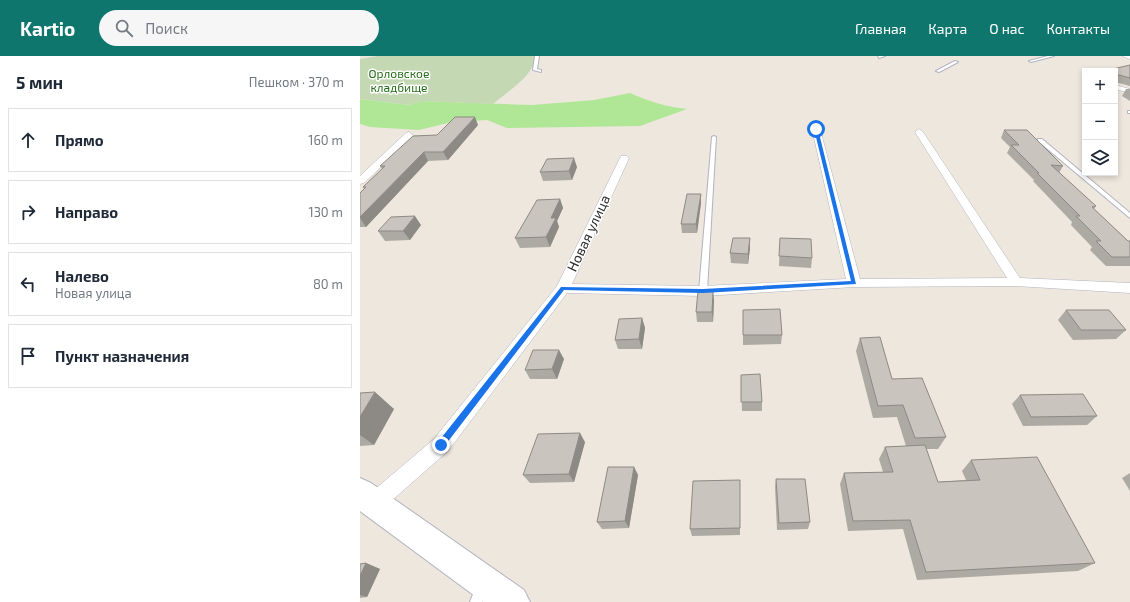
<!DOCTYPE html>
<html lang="ru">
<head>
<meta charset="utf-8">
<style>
  :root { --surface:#fff; --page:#f6f6f7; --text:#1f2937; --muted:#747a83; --line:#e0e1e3; --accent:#0f766e }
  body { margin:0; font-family:"Exo 2",sans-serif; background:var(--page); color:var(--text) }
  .controls { position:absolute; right:12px; top:12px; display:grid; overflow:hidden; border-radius:0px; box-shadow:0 2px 6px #0003 }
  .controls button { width:36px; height:36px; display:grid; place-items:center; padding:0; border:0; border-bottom:1px solid var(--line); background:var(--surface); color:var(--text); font:20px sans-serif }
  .stop { position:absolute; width:12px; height:12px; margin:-9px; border:3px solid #1a73e8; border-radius:50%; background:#fff }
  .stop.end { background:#1a73e8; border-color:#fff; box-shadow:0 1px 4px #0008 }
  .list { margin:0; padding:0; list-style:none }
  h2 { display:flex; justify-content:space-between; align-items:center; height:52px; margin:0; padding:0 16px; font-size:17px }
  h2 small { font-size:13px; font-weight:400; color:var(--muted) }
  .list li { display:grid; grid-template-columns:26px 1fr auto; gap:12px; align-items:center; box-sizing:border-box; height:64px; margin:0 8px 8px; padding:0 8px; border:1px solid var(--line); border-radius:0px }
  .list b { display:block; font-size:15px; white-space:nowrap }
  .list p { margin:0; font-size:13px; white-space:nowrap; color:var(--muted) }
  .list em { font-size:13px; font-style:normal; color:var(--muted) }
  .icon { flex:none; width:22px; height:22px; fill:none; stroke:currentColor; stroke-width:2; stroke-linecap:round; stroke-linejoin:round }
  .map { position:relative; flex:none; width:770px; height:546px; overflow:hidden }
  header { display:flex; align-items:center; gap:24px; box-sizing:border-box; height:56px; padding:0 20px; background:var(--accent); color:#fff }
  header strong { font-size:19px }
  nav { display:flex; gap:22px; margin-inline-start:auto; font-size:14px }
  .search { width:280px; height:36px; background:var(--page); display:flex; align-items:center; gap:10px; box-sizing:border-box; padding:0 14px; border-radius:22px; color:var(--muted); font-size:15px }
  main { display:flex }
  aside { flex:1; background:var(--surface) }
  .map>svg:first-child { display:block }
  .green { fill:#afe797 }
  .cemetery { fill:#c4d9b3 }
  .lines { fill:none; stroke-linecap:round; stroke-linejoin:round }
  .service-casing { stroke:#b1b3c0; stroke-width:2 }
  .minor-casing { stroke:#b1b3c0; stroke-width:1 }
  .secondary-casing { stroke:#b1b3c0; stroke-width:2 }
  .service { fill:#fff; fill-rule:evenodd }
  .minor { fill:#fff; fill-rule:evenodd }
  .secondary { fill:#fff; fill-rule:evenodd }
  .wall { fill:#ada9a3 }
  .shaded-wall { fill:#8d8984 }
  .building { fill:#c9c4bd; stroke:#8d8984 }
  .route { fill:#1a73e8 }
  .labels { text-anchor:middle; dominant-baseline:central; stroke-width:3; stroke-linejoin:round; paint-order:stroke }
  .far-park-label { font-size:12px; fill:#256d17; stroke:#fff }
  .street-label { font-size:14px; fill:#2b2b2b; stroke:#fff }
</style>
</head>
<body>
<header>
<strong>Kartio</strong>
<div class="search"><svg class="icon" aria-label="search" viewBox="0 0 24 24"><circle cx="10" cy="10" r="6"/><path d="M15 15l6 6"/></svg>Поиск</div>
<nav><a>Главная</a><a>Карта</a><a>О нас</a><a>Контакты</a></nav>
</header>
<main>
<aside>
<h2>5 мин<small>Пешком · 370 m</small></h2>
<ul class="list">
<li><svg class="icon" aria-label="ahead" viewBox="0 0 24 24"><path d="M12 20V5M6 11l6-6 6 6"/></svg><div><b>Прямо</b></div><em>160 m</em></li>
<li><svg class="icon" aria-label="right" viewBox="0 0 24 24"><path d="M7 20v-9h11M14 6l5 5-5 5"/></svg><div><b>Направо</b></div><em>130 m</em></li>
<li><svg class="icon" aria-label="left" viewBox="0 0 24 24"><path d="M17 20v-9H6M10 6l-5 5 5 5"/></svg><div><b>Налево</b><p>Новая улица</p></div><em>80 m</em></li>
<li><svg class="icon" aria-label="arrive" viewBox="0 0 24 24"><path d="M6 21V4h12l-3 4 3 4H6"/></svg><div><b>Пункт назначения</b></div></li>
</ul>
</aside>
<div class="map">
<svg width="770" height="546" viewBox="0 0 770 546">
  <rect width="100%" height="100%" fill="#eee7dd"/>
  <path class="green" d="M270 37C288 45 306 51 327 53L280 70 147 72 127 64 92 66 59 74 10 71 0 68V43L49 49 61 45 172 49 234 44Z"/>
  <path class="cemetery" d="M18 0H176C173 21 148 35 133 48L61 45 49 49 0 43V3Z"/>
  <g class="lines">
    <defs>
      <path id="service" d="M175 0H179L177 13 181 14V16L173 14Z
        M518 0H525L519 2Z
        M688 0H694L671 6 669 5Z
        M595 5 598 6 579 16 576 15Z
        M768 55H770V57H768Z
        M354 80 356 81 347 235 343 237 339 235 352 81Z
        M678 83H682L770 157V162L678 85Z
        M121 526 125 528 127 532 122 546H110L117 528Z"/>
      <path id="minor" d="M763 0H770V3L764 1Z
        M755 29 770 33V37L755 33Z
        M456 70 460 73 500 223 647 222 555 76 559 73 563 76 660 222 770 227V237L656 230 494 231 343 240 207 237 88 395 21 454 14 457 7 454 4 447 7 440 74 383 197 230 261 100H267L269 102 212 228 343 230 486 223 452 73Z
        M49 76 53 79 52 81 4 127 0 128V120L46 77Z"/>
      <path id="secondary" d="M0 422 11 427 164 534 170 546H123L0 455Z"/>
    </defs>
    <use href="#service" class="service-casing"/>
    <use href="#minor" class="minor-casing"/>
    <use href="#secondary" class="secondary-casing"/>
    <use href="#service" class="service"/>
    <use href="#minor" class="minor"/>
    <use href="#secondary" class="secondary"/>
  </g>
  <path class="wall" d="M770 9V30L755 26V15Z
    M766 33H770V45L762 40Z
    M118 69 88 104 68 105 6 171H0V137L4 133 3 131 22 113 20 110Z
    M644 74 703 110 699 117 736 150 734 153 768 185H770V210H746L730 194 732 191 711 169 712 166 673 125 674 124 647 97 650 91 641 82Z
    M217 111 212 124 183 125 180 116Z
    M341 138V147L337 177H322L321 168Z
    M200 143 203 152 197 165 199 171 190 191 160 192 155 182Z
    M61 169 50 184 25 185 18 175Z
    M390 182V192L388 208 371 207 370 197Z
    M420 182 452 202 451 212 419 210Z
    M354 244 353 266H337L336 256Z
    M383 254 422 279 421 288 383 289Z
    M706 254 766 274 756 283 713 284 698 264Z
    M282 262 285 272 282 293H258L255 284Z
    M500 282 532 323 586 381 578 393H566L578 426 606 424 602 415 611 404 735 507 718 515 557 524 543 473 488 475 480 428 484 417 523 416 519 403 525 391 546 390 537 361 513 362 496 295Z
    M204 303 197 323H170L165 314Z
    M381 319 402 346V355H382Z
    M0 337 34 353 14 389 0 390Z
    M660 339 737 360 727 369 663 370 652 348Z
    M225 386 214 426 170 427 163 419Z
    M274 411 278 419 269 472 242 473 237 466Z
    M770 417V435L762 422Z
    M416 423 450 466 448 473 417 474 415 431Z
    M380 424V479L332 480 330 473Z
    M6 507 20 513 7 541 0 542V508Z"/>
  <path class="shaded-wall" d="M115 61 118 69 88 104 83 96Z
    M64 96 68 105 6 171 0 162V161Z
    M214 102 217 111 212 124 209 115Z
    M341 138V147L337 177 336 168Z
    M200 143 203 152 197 165 199 171 190 191 186 181 191 162Z
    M55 160 61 169 50 184 43 175Z
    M390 182V192L388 208V198Z
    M353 235 354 244 353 266 352 256Z
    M282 262 285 272 282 293 279 283Z
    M199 294 204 303 197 323 192 313Z
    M15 336 34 353 14 389 0 379V361Z
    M220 377 225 386 214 426 209 418Z
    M274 411 278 419 269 472 265 465Z
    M6 507 20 513 7 541 0 539V520Z"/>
  <path class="building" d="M770 9V22L755 18V15H744Z
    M95 61H115L83 96H64L0 161V137L6 131H3L25 110H20L53 80 77 79Z
    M644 74H667L703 110 691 109 736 150 732 151 768 185H770V201H752L736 185H741L716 160H720L677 117H679L651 89H659Z
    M214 102 209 115 180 116 187 103Z
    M327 138H341L336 168H321Z
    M200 143 191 162H196L186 181 155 182 177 144Z
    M55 160 43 175H18L31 161Z
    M373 182H390L388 198 370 197Z
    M420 182 451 183 452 202 419 200Z
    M338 235H353L352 256H336Z
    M420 253 422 279H383V254Z
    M706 254H749L766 274H721Z
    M282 262 279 283 255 284 259 263Z
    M520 281 532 323 562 322 586 381 555 382 543 349 518 350 500 282Z
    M173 294H199L192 313 165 314Z
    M400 318 402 346H381V319Z
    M15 336 0 361V337Z
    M723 338 737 360 671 361 660 339Z
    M220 377 209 418 163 419 178 378Z
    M565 389 578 426 620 424 611 404 677 401 735 507 566 516 550 464 493 465 484 417 533 416 525 391Z
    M248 411H274L265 465 237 466Z
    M416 423H445L450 466 419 467Z
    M380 424V472L330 473 333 425Z
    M6 507 0 520V508Z"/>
  <path class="route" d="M456 72 458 73 496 228 343 237 204 234 83 392H78V386L201 231 343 233 491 225 454 73Z"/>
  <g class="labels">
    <g class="far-park-label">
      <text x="39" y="17">Орловское<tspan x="39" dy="14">кладбище</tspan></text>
    </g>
    <g class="street-label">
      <text transform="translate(228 177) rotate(-65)">Новая улица</text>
    </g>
  </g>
</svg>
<div class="controls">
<button>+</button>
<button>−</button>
<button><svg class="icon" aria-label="layers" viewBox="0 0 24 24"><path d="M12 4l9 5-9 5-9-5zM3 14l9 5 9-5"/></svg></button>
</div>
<div class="stop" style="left:456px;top:73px"></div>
<div class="stop end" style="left:81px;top:389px"></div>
</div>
</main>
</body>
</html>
